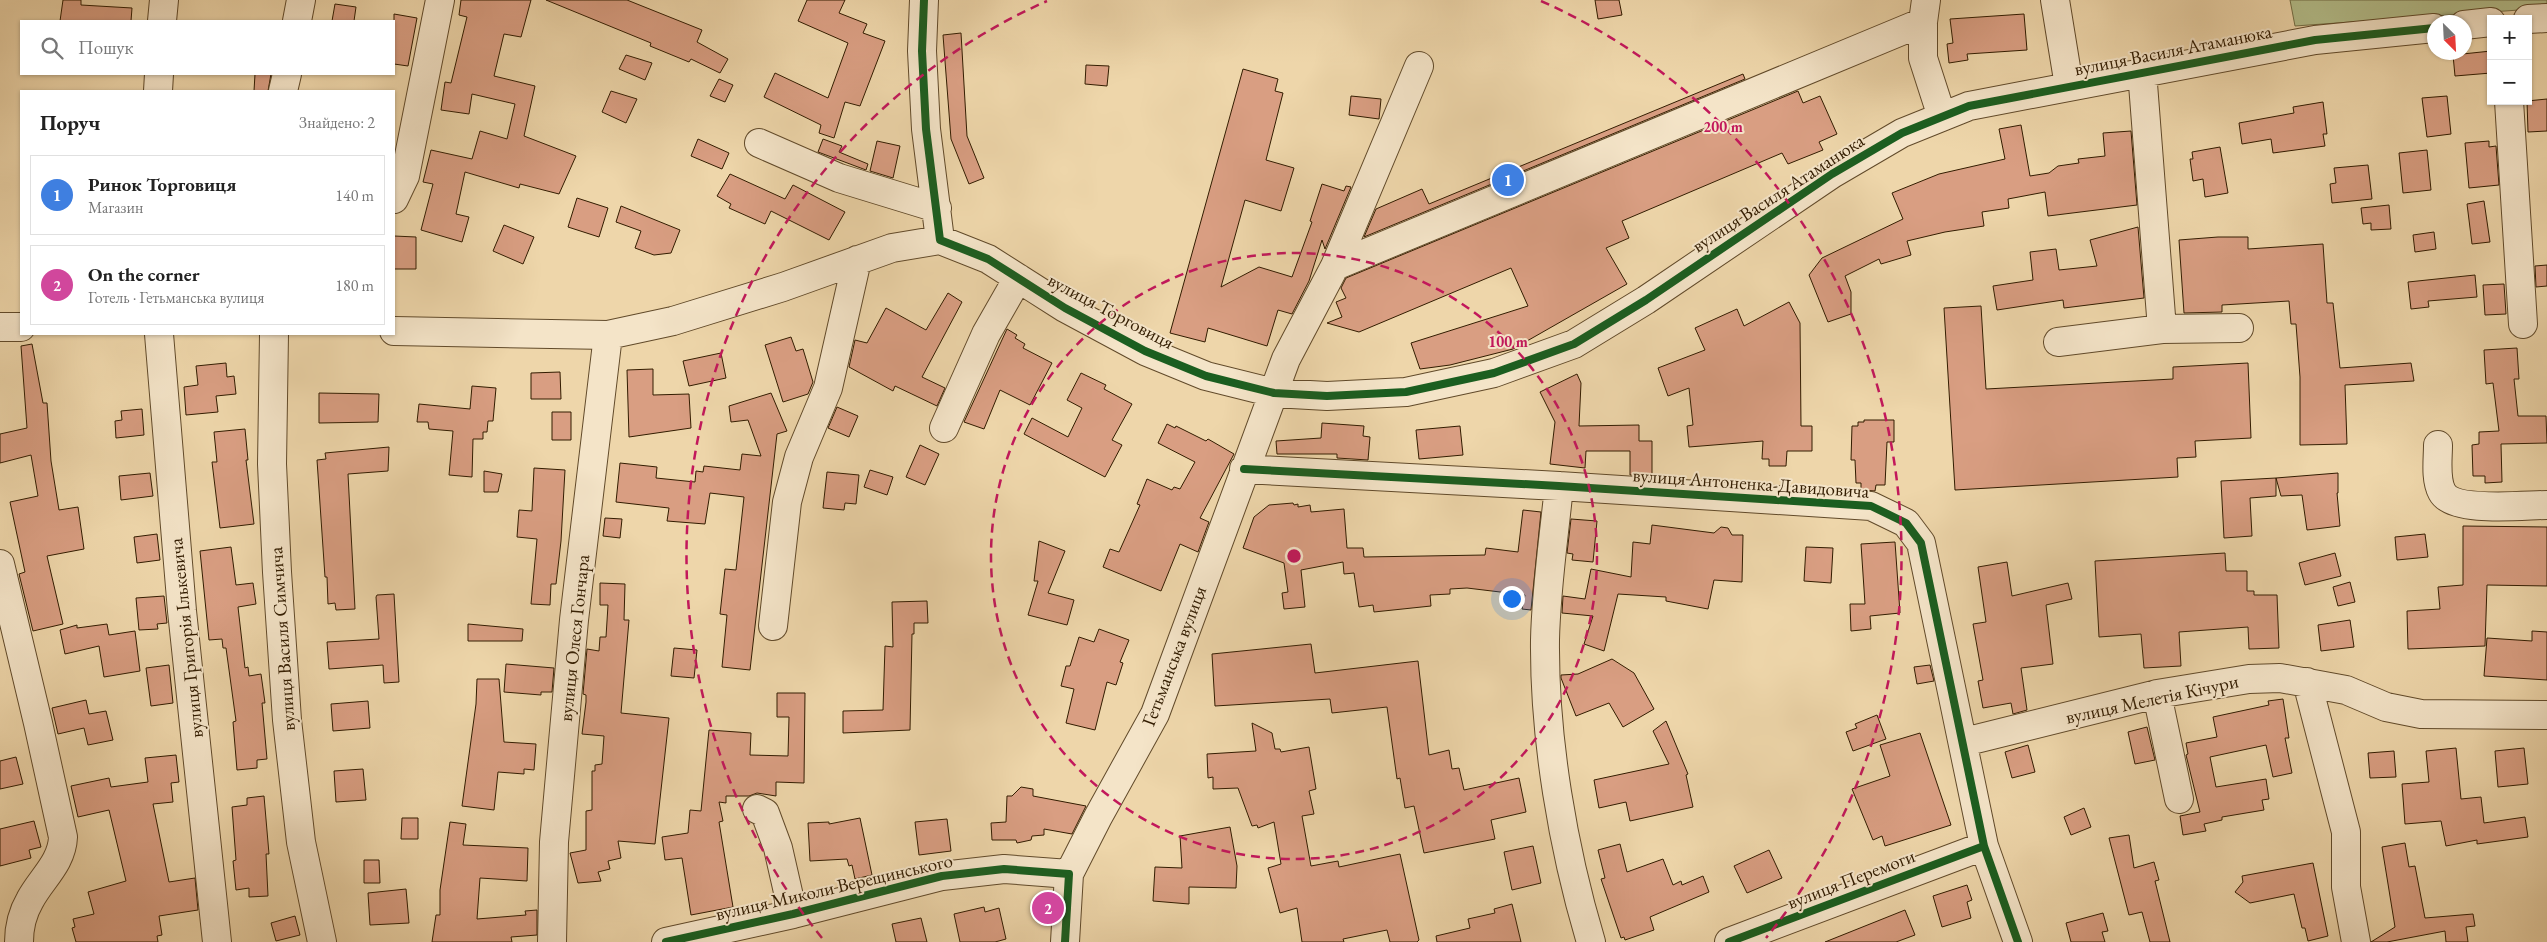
<!DOCTYPE html>
<html lang="uk">
<head>
<meta charset="utf-8">
<style>
  :root { --surface:#fff; --page:#f6f6f6; --text:#222; --muted:#767676; --line:#e0e0e0; --accent:#111827 }
  body { margin:0; font-family:"EB Garamond",serif; background:var(--page); color:var(--text) }
  .controls { position:absolute; right:15px; top:15px; display:grid; overflow:hidden; border-radius:0px; box-shadow:0 1px 4px #0004 }
  .controls button { width:45px; height:45px; display:grid; place-items:center; padding:0; border:0; border-bottom:1px solid var(--line); background:var(--surface); color:var(--text); font:25px sans-serif }
  .compass { position:absolute; left:2427px; top:15px; width:45px; height:45px; border-radius:50%; background:var(--surface); box-shadow:0 1px 4px #0004; rotate:156deg }
  .you { position:absolute; left:1511px; top:598px; width:18px; height:18px; margin:-12px; border:4px solid #fff; border-radius:50%; background:#1a73e8; box-shadow:0 0 0 8px #1a73e833 }
  .badge { display:grid; place-items:center; width:32px; height:32px; border-radius:50%; background:var(--accent); color:#fff; font-size:16px; font-weight:700 }
  .pin { position:absolute; translate:-50% -50%; border:2px solid #fff; box-shadow:0 1px 5px #0006 }
  .list { margin:0; padding:0; list-style:none }
  h2 { display:flex; justify-content:space-between; align-items:center; height:65px; margin:0; padding:0 20px; font-size:21px }
  h2 small { font-size:16px; font-weight:400; color:var(--muted) }
  .list li { display:grid; grid-template-columns:32px 1fr auto; gap:15px; align-items:center; box-sizing:border-box; height:80px; margin:0 10px 10px; padding:0 10px; border:1px solid var(--line); border-radius:0px }
  .list b { display:block; font-size:19px; white-space:nowrap }
  .list p { margin:0; font-size:16px; white-space:nowrap; color:var(--muted) }
  .list em { font-size:16px; font-style:normal; color:var(--muted) }
  .icon { flex:none; width:28px; height:28px; fill:none; stroke:currentColor; stroke-width:2; stroke-linecap:round; stroke-linejoin:round }
  .map { position:relative; flex:none; width:2547px; height:942px; overflow:hidden }
  .search { position:absolute; background:var(--surface); box-shadow:0 1px 4px #0004; left:20px; top:20px; width:375px; height:55px; display:flex; align-items:center; gap:12px; box-sizing:border-box; padding:0 18px; border-radius:0px; color:var(--muted); font-size:19px }
  .panel { position:absolute; background:var(--surface); box-shadow:0 1px 4px #0004; left:20px; top:90px; width:375px; height:245px; border-radius:0px }
  .map>svg:first-child { display:block }
  .green { fill:#b4bf8c; stroke:#736e46 }
  .building { fill:#d99e82; stroke:#321c00 }
  .lines { fill:none; stroke-linecap:round; stroke-linejoin:round }
  .minor-casing { stroke:#614a2a; stroke-width:30 }
  .minor { stroke:#f4e4c8; stroke-width:28 }
  .cycleway-casing { stroke:#f4e4c8; stroke-width:11 }
  .cycleway { stroke:#1b5e20; stroke-width:8 }
  .ring { fill:none; stroke:#c2185b; stroke-width:2.5; stroke-dasharray:9 6 }
  .labels { text-anchor:middle; dominant-baseline:central; stroke-width:4; stroke-linejoin:round; paint-order:stroke }
  .street-label { font-size:19px; fill:#321c00; stroke:#f4e4c8 }
  .centre { fill:#c2185b; stroke:#f4e4c8; stroke-width:2.5 }
  .ring-label { font-size:15px; text-anchor:middle; font-weight:bold; fill:#c2185b; stroke:#f4e4c8; stroke-width:4; stroke-linejoin:round; paint-order:stroke }
</style>
</head>
<body>
<div class="map">
<svg width="2547" height="942" viewBox="0 0 2547 942">
  <rect width="100%" height="100%" fill="#eed6aa"/>
  <filter id="stains"><feTurbulence type="fractalNoise" baseFrequency=".004" numOctaves="4"/><feColorMatrix values="0 0 0 0 .2 0 0 0 0 .09 0 0 0 0 .02 0 0 0 .5 -.17"/></filter>
  <radialGradient id="worn" r=".72"><stop offset=".6" stop-color="#630" stop-opacity="0"/><stop offset="1" stop-color="#630" stop-opacity=".3"/></radialGradient>
  <path class="green" d="M2290 0H2547V8L2295 26Z"/>
  <path class="building" d="M63 0H81V5L132 8 131 21H60Z
    M461 0H531L521 37 504 34 494 76 535 86 524 136 576 156 559 194 520 184 519 188 465 172 456 214 469 217 462 242 421 230 433 184 423 182 431 150 472 159 480 131 507 139 515 104 472 94 469 114 441 110 445 82 451 83 467 17 459 15Z
    M546 0H627L702 30 697 42 728 59 720 73 691 59 689 62 650 46 651 43Z
    M807 0H845L839 13 867 24 863 33 885 41 860 106 845 102 834 138 819 133 821 125 764 97 775 73 828 98 848 43 798 21Z
    M1595 0H1619L1622 15 1598 19Z
    M335 4 356 7 354 21H332Z
    M394 14 417 18 408 66 394 64Z
    M2024 14 2027 50 1967 54 1968 60 1949 63 1947 44 1953 43 1950 19Z
    M961 33 967 136 984 178 969 184 951 139 943 35Z
    M2491 51V73L2455 76 2453 55Z
    M626 55 652 63 645 80 619 69Z
    M1086 65 1109 66 1107 86 1085 84Z
    M1243 69 1278 79 1275 91 1283 93 1266 160 1294 168 1281 211 1245 200 1221 287 1259 267 1292 277 1312 222 1310 221 1322 184 1344 191 1346 186 1351 187 1325 249 1322 240 1309 281 1292 314 1278 310 1267 346 1208 328 1205 342 1170 333Z
    M255 74H271L268 91H254Z
    M1743 74 1745 79 1364 237 1376 209 1422 189 1429 204Z
    M719 79 733 85 725 102 710 96Z
    M611 91 637 99 626 123 602 112Z
    M1798 91 1803 103 1820 96 1837 134 1819 142 1823 150 1788 164 1782 153 1622 221 1629 238 1606 248 1627 284 1513 349 1450 365 1420 369 1411 343 1528 306 1511 268 1359 332 1327 323 1342 317 1336 302 1346 298 1341 288 1346 278Z
    M1351 96 1381 99 1379 119 1349 115Z
    M2447 96 2451 134 2427 137 2422 98Z
    M2547 99V131L2528 132 2527 101Z
    M2323 102 2327 134H2323L2325 146 2273 153 2271 139 2242 144 2239 123 2294 113 2293 107Z
    M2021 125 2030 176 2049 173 2058 166 2079 163 2078 159 2105 156 2103 133 2131 131 2137 205 2048 216 2045 192 2008 199 2009 208 1982 212 1984 226 1945 232 1907 241 1911 255 1881 264 1879 259 1845 276 1851 292V314L1828 322 1809 275 1822 258 1903 219 1892 193 1939 174 2005 159 1999 129Z
    M698 139 729 153 722 169 691 156Z
    M823 139 842 146 839 152 868 164 866 170 818 152Z
    M877 141 900 146 893 178 870 171Z
    M2489 141V147L2496 146 2499 185 2469 188 2465 143Z
    M2220 147 2228 193 2205 197 2203 179 2193 181 2190 159H2193L2192 152Z
    M2427 150 2431 190 2403 193 2399 153Z
    M2368 165 2372 199 2332 203 2330 184 2336 183 2334 168Z
    M730 174 785 199 793 185 845 212 829 240 771 211 765 224 729 208 731 204 717 196Z
    M577 198 608 208 599 237 568 227Z
    M2484 201 2490 242 2472 244 2467 204Z
    M2389 205 2391 229 2371 230V223L2363 224 2361 208Z
    M621 206 680 230 671 253 654 255 635 248 641 231 616 222Z
    M504 225 534 237 523 264 493 251Z
    M2138 227 2144 298 2064 308 2063 300 1997 310 1993 286 2033 280 2030 252 2056 249 2059 270 2097 266 2090 240Z
    M2434 232 2436 249 2415 252 2413 235Z
    M394 236 416 237V269H394Z
    M2218 237H2248V249L2323 244 2327 303H2333L2340 368 2411 363 2414 381 2345 385 2347 444 2300 445V377L2296 324H2291L2289 301 2222 305V312L2184 313 2179 240Z
    M2547 265V286L2536 287 2535 266Z
    M2475 275 2477 297 2428 301 2429 307 2411 309 2408 282Z
    M2504 284 2506 314 2485 315 2483 285Z
    M948 293 962 302 922 377 945 388 937 406 895 386 893 391 849 367 855 340 867 343 886 308 926 330Z
    M1789 302 1800 323 1801 426H1812V451H1787L1786 466H1769V459H1762L1763 441 1689 447 1687 426 1693 425 1689 388 1668 396 1658 368 1705 350 1695 328 1737 309 1744 326Z
    M1981 306 1986 389 2173 379V367L2248 363 2251 438 2195 441 2196 457 2177 458 2178 477 1955 490 1944 308Z
    M1007 329 1017 335 1015 338 1025 344 1023 348 1052 363 1030 405 1000 390 984 429 964 422Z
    M791 337 796 351 803 349 813 382 808 394 783 402 765 345Z
    M32 344 43 403H47L51 461 59 510 78 507 84 549 47 556 63 624 33 631 19 574 25 572 10 502 38 496 31 455 0 463V434L27 428 21 346Z
    M2517 348 2519 379H2514L2518 416H2546L2547 443 2501 444 2502 482 2485 483V476H2473L2472 445 2479 444V432L2499 431 2493 383 2486 384 2484 350Z
    M721 353 726 378 689 386 683 361Z
    M226 363 227 377 234 376 236 394 216 396 218 412 186 415 184 387 198 385 196 366Z
    M653 369V395L689 394 691 428 629 437 627 370Z
    M560 372 561 399H531V373Z
    M1081 373 1106 385 1104 389 1132 404 1112 440 1122 445 1105 477 1024 434 1032 418 1068 437 1082 408 1067 400Z
    M1577 374 1581 383 1579 426 1639 425V441H1652V474L1630 475V451H1586L1585 468 1550 464 1555 422 1540 392Z
    M472 386 496 388 493 421H488L487 432H483V439H473L472 477 449 475 453 431 429 429 428 422H417L419 404 470 409Z
    M319 393 379 394 378 422 319 423Z
    M771 393 787 431 777 434 750 670 722 667 727 615 720 614 725 569 736 570 744 497 710 493 705 524 667 521 669 508 616 502 620 463 657 467 656 478 695 482 696 471 703 472 704 466 740 470 742 454 761 456 748 420 731 422 729 406Z
    M837 407 858 416 849 437 828 428Z
    M142 409 144 435 116 438 115 421 122 420 121 411Z
    M552 412H571V440H552Z
    M1864 420H1894V442H1887L1885 485H1876L1875 491 1861 490V483H1856L1855 460H1851L1852 426H1858V422H1864Z
    M1322 423 1364 426 1363 436 1370 437 1368 460 1337 458V454H1277L1276 441 1321 438Z
    M1167 424 1175 428 1176 426 1206 441 1208 439 1234 454 1200 518 1209 522 1198 552 1180 544 1161 591 1103 567 1110 549 1119 552 1140 505 1137 504 1147 479 1172 490 1174 487 1180 489 1195 462 1158 443Z
    M1460 426 1463 455 1419 459 1416 430Z
    M245 429 248 460H246L254 524 220 528 212 462H217L214 432Z
    M920 445 939 454 925 485 906 477Z
    M389 447 388 471 348 474 355 609 336 610 335 603 328 604 327 577H325L317 460 326 459 325 453Z
    M534 468 565 470 561 541 556 584H551L550 605 531 604 537 539 517 537 519 510 532 511Z
    M870 470 893 477 887 495 864 487Z
    M484 471 502 474 498 492H484Z
    M827 472 859 475 856 504 845 503 844 510 823 508Z
    M150 473 153 496 121 500 119 476Z
    M2338 473V493H2337L2340 526 2307 530 2302 495 2281 496 2276 478Z
    M2276 478V496L2250 498 2252 536 2224 538 2221 481Z
    M1293 503 1294 505 1298 504V507L1310 505 1311 512 1344 509 1347 548H1363L1364 557 1485 555 1486 548 1518 552 1523 510 1541 512 1531 610 1522 609 1525 595 1467 588 1450 589V594L1430 595 1431 606 1374 612 1373 605 1359 607 1354 573 1344 574 1343 562 1301 570 1305 607 1284 609 1282 593 1288 592 1284 563 1243 548 1254 517 1269 505Z
    M605 518 622 519 620 538 603 536Z
    M1571 519 1597 521 1593 562 1572 560 1573 554 1567 553Z
    M1652 525 1714 533 1721 527 1728 528 1732 535H1743L1742 582 1714 580 1708 609 1666 601V597L1618 594 1604 651 1584 644 1593 616 1562 613 1563 596 1585 599 1591 569 1631 577 1633 542 1650 544Z
    M2463 526 2547 527V586L2487 585 2485 646 2408 649 2407 611 2440 609 2438 587 2463 585Z
    M157 534 160 560 137 563 134 537Z
    M2425 534 2428 557 2397 560 2395 537Z
    M1039 541 1065 551 1048 593 1074 600 1067 625 1028 615 1038 581H1034Z
    M1895 542 1900 613 1870 616 1871 629 1851 631 1850 604H1865L1861 544Z
    M231 547 236 585 253 583 256 604 238 607 245 668 248 667 249 676 261 674 265 703H262L267 759 257 760V768L237 770 233 722 236 721 226 648H223L222 639 209 640 200 551Z
    M1806 547 1833 548 1831 583 1804 581Z
    M2225 553 2226 571H2247V591H2254V595H2277L2279 648 2249 649 2248 627 2179 632 2181 666 2144 668 2141 634 2099 637 2095 561Z
    M2335 553 2341 576 2305 585 2299 563Z
    M2007 562 2012 596 2068 583 2072 599 2046 605 2053 664 2021 668 2027 710 2013 714 2011 703 1983 708 1978 681 1983 680 1973 624 1986 622 1978 567Z
    M2350 582 2355 602 2338 606 2333 587Z
    M600 583 625 584 624 620H629L621 713 669 718 655 844 618 841 621 858 608 861 610 869 598 872 601 881 578 883 570 853 586 850V811L592 810V771H595V765L602 764 604 736 582 734 586 702V695L583 694 587 649 599 651 600 637H606L608 605H600Z
    M394 594 399 682 384 683 383 665 329 669 327 642 379 639 376 597 377 595Z
    M164 596 167 623 157 624 158 629 139 630 136 598Z
    M927 601 928 623H914V634H912L910 730 843 733V711L883 710 885 646 893 647 892 602Z
    M2350 620 2354 647 2321 651 2318 625Z
    M107 624 109 635 135 631 140 671 104 677 99 646 65 654 60 630 77 625V628Z
    M468 624 523 629 522 641H468Z
    M1099 629 1129 640 1120 662 1123 663 1116 685 1107 682 1095 730 1066 723 1074 689 1061 686 1066 666H1070L1079 637 1094 642Z
    M2532 631 2547 632V680L2484 676 2487 638 2532 641Z
    M1311 644 1315 673 1418 661 1429 755 1449 750 1452 769 1459 768 1464 790 1519 778 1526 812 1491 820 1495 839 1424 853 1414 806 1405 808 1400 778 1397 779 1387 707 1332 713 1330 699 1215 706 1212 654Z
    M674 648 697 650 694 678 671 676Z
    M1612 659 1634 673 1654 709 1623 727 1609 703 1576 716 1561 678V675L1578 674Z
    M506 664 554 668 552 692H541V695L504 692Z
    M169 665 173 703 151 706 146 668Z
    M1930 665 1934 681 1917 684 1914 667Z
    M477 679H499L504 742 536 744 534 770 524 769V774L498 772 494 810 462 806 476 704Z
    M777 693H805L804 783 776 782V796L757 793 749 796H726V803L719 802 723 821 719 822 733 907 691 915 682 858 665 860 662 837 688 833 690 810 701 811 709 730 751 733 750 755 788 756 789 717H777Z
    M2283 699 2289 738H2285L2292 773 2273 777 2266 745 2210 757 2216 787 2266 779 2269 799 2262 800 2264 810 2222 817V820L2204 824 2206 831 2183 835 2180 816 2200 812 2186 755 2188 754 2186 743 2217 737 2213 717 2269 705 2268 701Z
    M86 700 89 714 106 711 113 740 88 745 84 728 58 734 52 708Z
    M368 701 370 728 333 731 331 704Z
    M1877 715 1886 739 1853 751 1846 732 1857 728 1855 724Z
    M1666 721 1688 774 1686 775 1693 807 1630 821 1626 802 1599 808 1594 780 1669 764 1653 731Z
    M1252 723 1272 733 1275 749H1280L1281 752 1309 747 1316 789 1309 791 1314 814 1302 816 1311 866 1338 861 1339 867 1400 854 1419 940 1417 942H1390L1387 930 1343 939 1344 942H1302L1297 908 1280 913 1268 868 1281 864 1274 822 1258 828 1257 825 1252 826 1238 788 1213 789V777L1208 778 1207 754 1256 751Z
    M2147 727 2155 760 2135 764 2128 732Z
    M1920 733 1951 825 1885 846 1882 836 1873 840 1852 789 1890 776 1880 745Z
    M2028 745 2035 772 2012 778 2005 752Z
    M2456 748 2461 799 2481 797 2484 823 2525 817 2528 837 2477 844V840L2446 846 2441 821 2405 824 2402 784 2429 782 2426 751Z
    M2524 748 2528 784 2498 787 2495 751Z
    M2394 751 2396 777 2370 778 2368 753Z
    M176 755 179 782 171 783 173 802 153 804 169 882 195 878 198 910 159 916 162 935 157 936 158 942H76L72 928 75 927 73 919 94 914 88 892 126 881 109 810 78 817 71 786 109 778 111 787 148 782 145 758Z
    M16 757 23 784 0 789V761Z
    M363 769 366 800 336 802 334 771Z
    M1021 787 1033 789V796L1086 806 1072 834 1044 829V835L1032 836 1031 840 1017 843 1016 840H992L991 823 1006 822 1007 796H1012Z
    M264 796 269 854H266L268 896 249 897V888L236 890 233 861 236 860 232 807 247 805V798Z
    M2084 808 2091 827 2071 835 2064 817Z
    M402 818H418V839H401Z
    M860 818 872 875 855 879 852 865 849 866 847 859 810 861 808 823 829 822V824Z
    M947 819 951 851 919 855 915 822Z
    M34 821 41 847 29 850 31 858 0 866V829Z
    M450 822 466 824 463 845 528 848 527 881 480 878 477 919 526 915 525 911 537 910V935L511 937 512 942H432L436 915H440V890Z
    M1230 827 1237 866 1236 888 1189 887V904L1153 901 1155 867 1182 868 1180 836Z
    M2129 835 2134 868 2154 862 2159 880 2155 881 2170 942H2150L2142 912 2129 915 2109 838Z
    M2405 843 2409 867 2415 866 2425 918 2473 914 2475 926 2466 927 2468 942H2446L2445 931 2387 942H2371L2395 927 2382 847Z
    M1620 844 1627 872 1663 859 1673 885 1681 881 1682 885 1703 876 1709 892 1650 917 1654 930 1625 940 1624 937 1621 938 1601 879 1605 878 1598 850Z
    M1533 846 1541 883 1512 890 1504 852Z
    M1769 850 1782 878 1747 893 1734 866Z
    M364 860H379L380 883H364Z
    M2313 863 2328 936 2308 941 2305 928H2302L2294 894 2250 903 2235 892 2243 882 2242 876Z
    M1967 885 1972 900 1967 902 1971 918 1942 927 1933 896Z
    M406 889 409 923 370 925 368 893Z
    M1512 904 1521 942H1437L1436 936 1470 928 1468 919 1495 913 1494 909Z
    M984 907 985 912 999 908 1006 939 995 942H960L954 914Z
    M1905 910 1915 935 1896 942H1825Z
    M2103 913 2108 931 2102 932 2105 942H2071L2066 923Z
    M295 916 300 935 276 941 271 923Z
    M921 918 927 942H896L892 924Z"/>
  <g class="lines">
    <defs>
      <path id="minor" d="M924 0 922 51 926 129 940 240
        M1926 0 1923 22V58L1942 117
        M2055 0 2069 86
        M2528 19 2547 18
        M162 21 164 0
        M297 21 301 0
        M2464 25 2491 22
        M2142 71 2162 329
        M158 91 159 74
        M283 91 287 74
        M2509 101 2523 324
        M759 143 839 178 937 208
        M394 199 405 176 440 0
        M1335 266 1923 22
        M0 327H21
        M394 331 608 335 673 321 783 287 892 248 940 240 988 259 1065 308 1145 351 1206 376 1274 393 1327 396 1406 392 1494 373 1574 344 1646 300 1832 174 1902 133 1969 106 2315 40 2434 28
        M159 334 182 611 217 942
        M274 334 272 464 277 572 287 720 301 842 322 942
        M2058 342 2162 329 2239 328
        M944 428 986 334 1018 278
        M2438 445C2438 459 2435 479 2442 492 2453 513 2524 505 2547 505
        M1244 469 1559 486 1871 506 1906 523 1921 543 1984 846 2018 942
        M1559 486C1554 537 1546 589 1545 640 1544 738 1563 849 1591 942
        M0 564 38 723 63 837C62 863 41 879 30 900 23 912 19 928 19 942
        M773 626 787 502 799 457 828 388 857 260
        M2307 682 2346 832V887L2356 942
        M2157 694 2179 799
        M1964 742 2157 694 2249 679 2280 678 2346 690 2386 707 2421 714 2547 715
        M757 809 765 813 778 848 793 914
        M552 942 554 842 574 620 608 335
        M666 942 793 914 942 876 1004 869 1069 874
        M1065 942 1069 874 1098 817 1155 714 1286 359 1335 266 1419 66
        M1729 942 1984 846"/>
    </defs>
    <use href="#minor" class="minor-casing"/>
    <use href="#minor" class="minor"/>
    <defs>
      <path id="cycleway" d="M924 0 922 51 926 129 940 240 988 259 1065 308 1145 351 1206 376 1274 393 1327 396 1406 392 1494 373 1574 344 1646 300 1832 174 1902 133 1969 106 2315 40 2434 28
        M1244 469 1559 486 1871 506 1906 523 1921 543 1984 846 2018 942
        M666 942 793 914 942 876 1004 869 1069 874 1065 942
        M1729 942 1984 846"/>
    </defs>
    <use href="#cycleway" class="cycleway-casing"/>
    <use href="#cycleway" class="cycleway"/>
  </g>
  <g class="ring">
    <circle cx="1294" cy="556" r="303"/>
    <path d="M822 938A607 607 0 0 1 1047 1M1541 1A607 607 0 0 1 1766 938"/>
  </g>
  <g class="labels">
    <g class="street-label">
      <text transform="translate(2173 50) rotate(-11)">вулиця Василя Атаманюка</text>
      <text transform="translate(1778 193) rotate(-33)">вулиця Василя Атаманюка</text>
      <text transform="translate(1111 311) rotate(28)">вулиця Торговиця</text>
      <text transform="translate(1751 483) rotate(4)">вулиця Антоненка-Давидовича</text>
      <text transform="translate(186 638) rotate(-96)">вулиця Григорія Ількевича</text>
      <text transform="translate(574 638) rotate(-84)">вулиця Олеся Гончара</text>
      <text transform="translate(282 639) rotate(-94)">вулиця Василя Симчича</text>
      <text transform="translate(1174 656) rotate(-69)">Гетьманська вулиця</text>
      <text transform="translate(2152 699) rotate(-12)">вулиця Мелетія Кічури</text>
      <text transform="translate(1851 879) rotate(-21)">вулиця Перемоги</text>
      <text transform="translate(834 887) rotate(-13)">вулиця Миколи Верещинського</text>
    </g>
  </g>
  <circle cx="1294" cy="556" r="8" class="centre"/>
  <g class="ring-label">
    <text x="1723" y="132">200 m</text>
    <text x="1508" y="347">100 m</text>
  </g>
  <rect width="100%" height="100%" filter="url(#stains)"/>
  <rect width="100%" height="100%" fill="url(#worn)"/>
</svg>
<div class="controls">
<button>+</button>
<button>−</button>
</div>
<svg class="compass" viewBox="-18 -18 36 36"><path d="M0-13l5 13h-10z" fill="#e53935"/><path d="M0 13l5-13h-10z" fill="#767676"/></svg>
<div class="you"></div>
<div class="pin badge" style="left:1508px;top:180px;background:#3f7fe0">1</div>
<div class="pin badge" style="left:1048px;top:908px;background:#d1479c">2</div>
<div class="search"><svg class="icon" aria-label="search" viewBox="0 0 24 24"><circle cx="10" cy="10" r="6"/><path d="M15 15l6 6"/></svg>Пошук</div>
<section class="panel">
<h2>Поруч<small>Знайдено: 2</small></h2>
<ul class="list">
<li><span class="badge" style="background:#3f7fe0">1</span><div><b>Ринок Торговиця</b><p>Магазин</p></div><em>140 m</em></li>
<li><span class="badge" style="background:#d1479c">2</span><div><b>On the corner</b><p>Готель · Гетьманська вулиця</p></div><em>180 m</em></li>
</ul>
</section>
</div>
</body>
</html>
